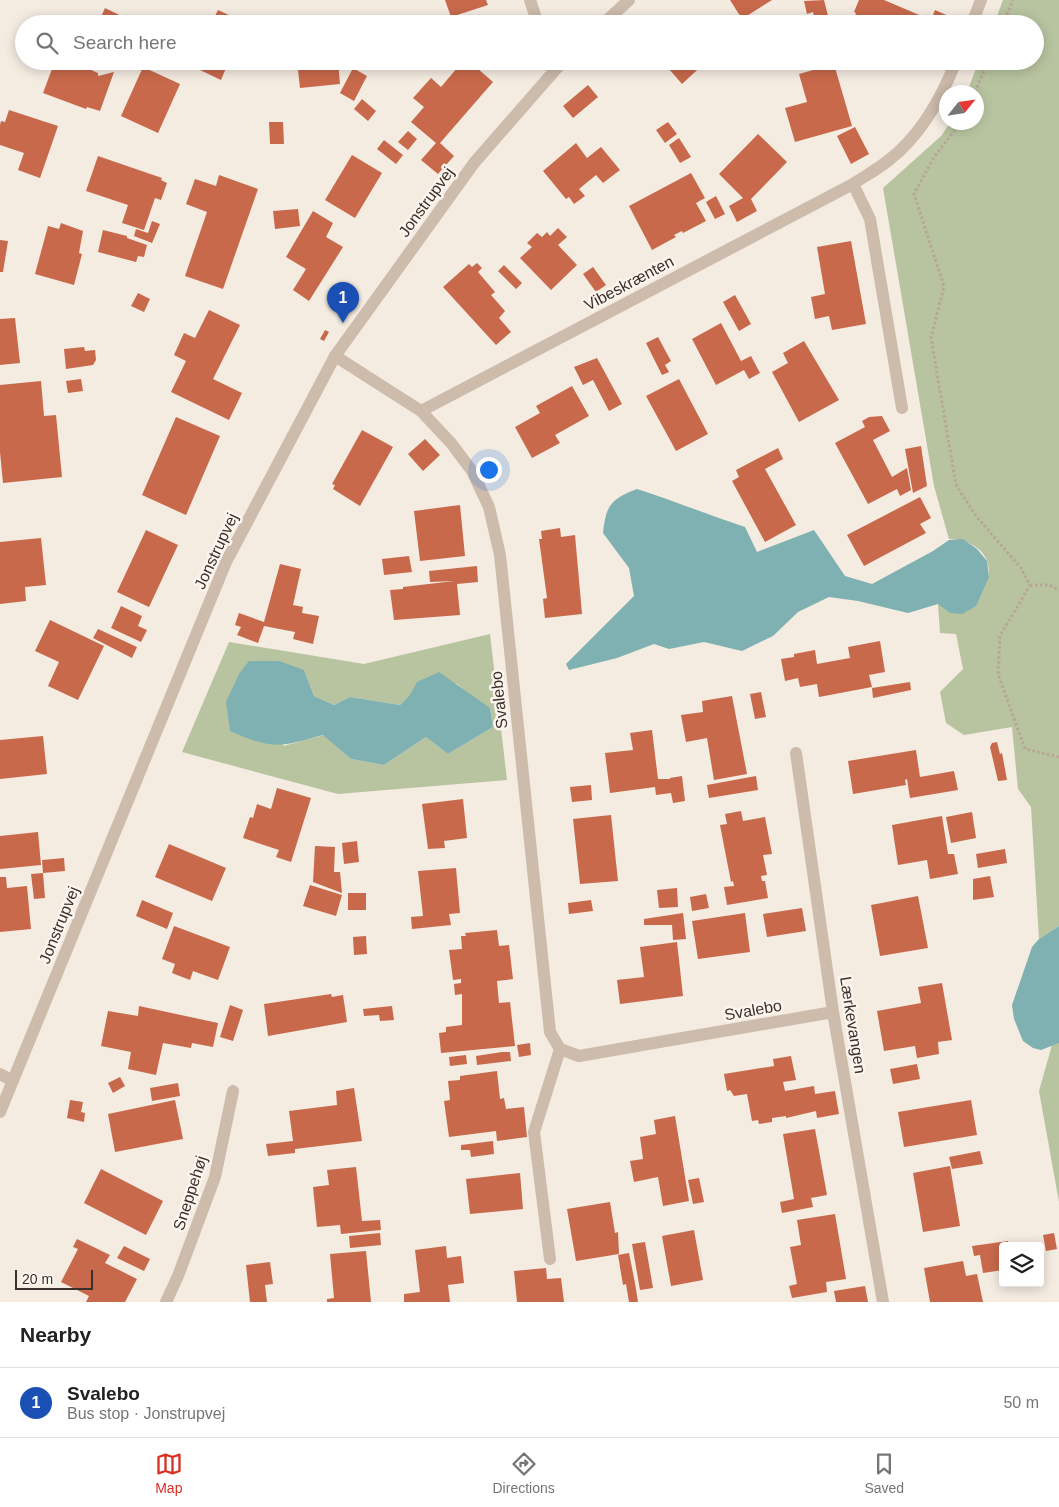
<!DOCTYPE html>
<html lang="en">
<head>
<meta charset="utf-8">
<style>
  :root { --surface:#fff; --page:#f6f6f6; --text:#222; --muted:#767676; --line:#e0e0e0; --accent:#d93025 }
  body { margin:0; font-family:Helvetica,sans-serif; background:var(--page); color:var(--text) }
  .controls { position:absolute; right:15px; bottom:15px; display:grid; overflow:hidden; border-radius:5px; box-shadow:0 2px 12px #0003 }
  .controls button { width:45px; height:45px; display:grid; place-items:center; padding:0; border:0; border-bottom:1px solid var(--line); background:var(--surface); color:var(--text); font:25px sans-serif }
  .compass { position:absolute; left:939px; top:85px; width:45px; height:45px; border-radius:50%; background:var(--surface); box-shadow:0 2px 12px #0003; rotate:60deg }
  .scale { position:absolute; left:15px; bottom:12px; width:78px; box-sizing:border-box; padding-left:5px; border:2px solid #3b302b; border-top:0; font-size:14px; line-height:18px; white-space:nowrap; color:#3b302b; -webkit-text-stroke:4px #fbf5ee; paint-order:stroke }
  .you { position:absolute; left:488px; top:469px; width:18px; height:18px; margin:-12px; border:4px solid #fff; border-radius:50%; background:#1a73e8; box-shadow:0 0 0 8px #1a73e833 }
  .badge { display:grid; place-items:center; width:32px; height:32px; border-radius:50%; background:var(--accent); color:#fff; font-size:16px; font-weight:700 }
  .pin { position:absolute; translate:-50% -41px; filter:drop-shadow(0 1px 2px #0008) }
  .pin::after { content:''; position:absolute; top:26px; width:18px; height:15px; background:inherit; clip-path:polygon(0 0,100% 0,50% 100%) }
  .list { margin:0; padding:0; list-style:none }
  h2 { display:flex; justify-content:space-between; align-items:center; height:65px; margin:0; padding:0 20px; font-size:21px }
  h2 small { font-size:16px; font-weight:400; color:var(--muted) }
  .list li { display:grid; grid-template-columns:32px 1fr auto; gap:15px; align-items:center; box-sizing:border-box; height:70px; padding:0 20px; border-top:1px solid var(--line) }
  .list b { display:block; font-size:19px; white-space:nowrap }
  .list p { margin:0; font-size:16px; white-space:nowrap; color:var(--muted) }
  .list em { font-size:16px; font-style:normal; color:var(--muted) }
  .icon { flex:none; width:28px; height:28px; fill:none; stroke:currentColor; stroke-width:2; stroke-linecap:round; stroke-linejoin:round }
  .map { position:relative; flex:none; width:1059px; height:1302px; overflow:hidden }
  .search { position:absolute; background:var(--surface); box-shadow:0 2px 12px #0003; left:15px; right:15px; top:15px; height:55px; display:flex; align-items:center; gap:12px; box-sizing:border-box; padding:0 18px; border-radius:28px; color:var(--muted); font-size:19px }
  .sheet { height:135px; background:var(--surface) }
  nav { display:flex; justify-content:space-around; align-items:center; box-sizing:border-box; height:70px; border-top:1px solid var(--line); background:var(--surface); font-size:14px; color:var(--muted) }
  nav a { display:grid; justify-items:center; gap:2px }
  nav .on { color:var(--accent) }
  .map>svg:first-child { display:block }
  .green { fill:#b8c4a0; fill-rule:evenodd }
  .water { fill:#7fb0b2 }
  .building { fill:#c8694b }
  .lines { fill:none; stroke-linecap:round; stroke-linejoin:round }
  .path { stroke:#b9a596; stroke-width:3; stroke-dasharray:2.5 2.5; stroke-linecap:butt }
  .minor { stroke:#cdbbac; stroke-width:12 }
  .tertiary { stroke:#cdbbac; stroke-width:12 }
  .labels { text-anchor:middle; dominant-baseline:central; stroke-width:5; stroke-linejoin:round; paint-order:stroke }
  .street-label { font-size:16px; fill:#3b302b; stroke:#fbf5ee }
</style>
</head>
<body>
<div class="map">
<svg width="1059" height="1302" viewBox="0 0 1059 1302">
  <rect width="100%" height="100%" fill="#f4ebe1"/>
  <path class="green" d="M1003 0H1059V926L1039 939 1031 807 1018 789 1012 727 964 735 946 723 940 692 963 669 956 634 940 633 938 604 989 577C989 573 989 566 987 561 982 546 963 539 949 539L934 486 883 188 941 136 950 123 976 122V92H967L979 61H1035V24H994Z
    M490 634 507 780 338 794 182 752 229 642 364 664ZM304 670 314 696 334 705 350 697 400 705 411 695 418 682 457 684 477 701 490 708 493 727 448 754 426 737 384 765 351 759 324 735 283 746Z
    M1059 1043V1202L1039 1091 1052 1045Z"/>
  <path class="water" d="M637 489C674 501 709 515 745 527L757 552 814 530 845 576 872 584 933 551 949 540 963 539 977 549 987 561 989 577 976 606 962 614 950 613 938 604 908 613 858 601 829 597 798 612 773 636 742 651 704 642 669 649 654 644 617 658 569 670 566 664 634 596 629 568 603 533C606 505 611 499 637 489Z
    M249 661H279L304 670 314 696 334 705 350 697 400 705 410 695 417 682 439 672 490 708 493 727 448 754 426 737 384 765 351 759 323 735C280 747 273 750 230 731L226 702 239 674Z
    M1059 926V1043L1041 1050 1033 1048 1023 1041 1014 1019 1012 1005 1032 947 1039 939Z"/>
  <path class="building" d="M445 0H486L488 5 451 17Z
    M730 0H772L742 19Z
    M824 0 829 20 815 23 813 12 807 14 804 1Z
    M859 0H884L931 20 935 10 951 17 948 24H853L856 13 854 12Z
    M105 8 134 22 139 24H98Z
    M218 10 244 22 243 24H211Z
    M175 15 193 24H171Z
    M359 18 361 24H348V19Z
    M346 19 347 24H317V22Z
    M55 61H70L98 73V76L114 72 100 111 87 107 86 109 43 93Z
    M181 61H229L221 80Z
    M297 61H338L340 84 300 88Z
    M463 61H469L493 82 440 143 454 156 438 174 421 160 436 143 411 122 424 107 413 98 431 78 441 87Z
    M662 61H707L682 84Z
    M724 61H739L731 69Z
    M834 64 852 126 795 142 785 108 807 102 799 74Z
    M143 67 180 84 158 133 121 116Z
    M353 68 367 76 354 101 340 93Z
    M588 85 598 97 573 118 563 106Z
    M362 99 376 111 368 121 354 109Z
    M9 110 58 126 40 178 18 170 24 153 0 145V125L1 121 5 122Z
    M269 122H283L284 144H270Z
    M668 122 677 134 665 143 656 130Z
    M855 127 869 154 851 164 837 136Z
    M408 131 417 139 408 150 398 142Z
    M758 134 787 162 751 199 757 211 737 222 729 206 743 198 719 174Z
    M679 138 691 157 680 163 669 145Z
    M384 140 403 155 396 164 377 149Z
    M576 143 587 158 601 147 620 170 603 183 596 175 579 189 585 196 574 204 569 197 566 199 543 171Z
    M352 155 382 173 355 218 325 200Z
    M98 156 162 178 161 180 167 183 161 200 155 198 144 230 122 223 128 205 86 191Z
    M691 173 705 198 696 203 706 221 683 233 682 231 674 235 676 237 652 250 629 206Z
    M219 175 258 189 223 289 185 276 207 212 186 204 195 179 216 186Z
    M716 196 725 214 715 219 706 202Z
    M298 209 300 226 275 229 273 211Z
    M313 211 333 223 326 237 343 247 309 301 293 290 306 269 286 257Z
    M152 221 160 224 152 243 134 236 136 229 148 233Z
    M61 223 83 231 79 253 82 254 74 285 35 274 48 226 59 229Z
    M558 228 567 237 558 245 577 265 551 290 520 258 532 247 527 243 537 233 542 237 547 232 550 236Z
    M103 230 127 236V238L147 245 144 257 138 256 136 262 98 252Z
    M0 240 8 241 3 272H0Z
    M851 241 866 324 832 330 829 316 815 319 811 297 825 294 817 247Z
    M477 263 482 268 478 272 495 292 491 295 505 311 499 318 511 332 496 345 443 287 469 264 472 267Z
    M504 265 522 283 516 289 498 271Z
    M593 267 606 285 596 292 583 274Z
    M138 293 150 299 144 312 131 306Z
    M735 295 751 324 739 331 723 302Z
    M209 310 240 325 213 379 242 393 229 420 171 392 186 361 174 355 184 333 195 338Z
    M15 318 20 363 0 365V319Z
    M721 323 741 361 751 356 760 373 749 379 744 370 716 385 692 339Z
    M325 330 329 332 324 341 320 339Z
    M658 337 671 361 665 365 669 372 662 375 646 343Z
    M804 341 839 400 799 422 772 372 788 363 783 353Z
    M84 347 85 351 95 350 96 360 93 365 66 369 64 349Z
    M597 358 622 404 609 411 593 380 583 385 574 367Z
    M81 379 83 391 68 393 66 381Z
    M679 379 708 434 676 451 646 396Z
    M41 381 44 416 56 415 62 477 3 483 0 452V385Z
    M572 386 589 416 555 435 560 443 532 458 515 427 540 413 536 406Z
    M882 416 890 431 873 440 892 477 907 468 911 490 900 496 897 489 868 504 835 443 865 427 862 421 869 417Z
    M176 417 220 436 186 515 142 495Z
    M362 430 393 447 360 506 333 489 335 485 332 484Z
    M425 439 440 455 423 471 408 454Z
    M921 446 927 486 913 493 905 449Z
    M778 448 783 459 765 469 796 525 765 542 732 481 739 477 736 470Z
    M920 497 931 518 920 524 926 533 864 566 847 535Z
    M460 505 465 556 420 561 414 511Z
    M560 528 561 537 575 535 582 614 545 618 543 599 547 598 539 539H542L541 531Z
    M146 530 178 545 149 607 117 592Z
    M41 538 46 585 25 587 26 601 0 604V542Z
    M409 556 412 572 384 575 382 559Z
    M280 564 301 569 293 605 303 607 302 613 319 616 313 644 293 639 295 632 264 626 258 643 237 635 241 627 235 625 239 613 264 622Z
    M477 566 478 582 457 584 460 615 394 620 390 590 403 589V587L454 581 430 582 429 571Z
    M121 606 142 616 138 626 147 630 141 642 111 628Z
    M50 620 104 646 78 700 48 686 59 662 35 651Z
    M98 629 137 647 132 658 93 638Z
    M880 641 885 672 869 675 872 687 819 697 817 684 800 687 798 678 785 681 781 659 794 657V654L815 650 817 664 850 658 848 647Z
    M910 682 911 690 873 698 872 688Z
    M761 692 766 717 755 719 750 694Z
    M732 696 747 774 714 780 707 738 686 742 681 715 703 712 702 701Z
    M652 730 658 779H670V778L682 776 685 801 673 803 671 793 656 795 655 787 610 793 605 753 633 750 630 733Z
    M43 736 47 774 0 779V740Z
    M997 742 1000 754 1002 753 1007 780 998 781 990 747 992 743Z
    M916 750 920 777 954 771 958 790 910 798 907 779 905 780 906 785 853 794 848 761Z
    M756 776 758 790 709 798 707 785Z
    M591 785 592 800 572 802 570 787Z
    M277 788 311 798 291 862 276 857 279 850 243 838 250 817 253 818 257 804 271 809Z
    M463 799 467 838 444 841 445 848 428 849 422 804Z
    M741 811 743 821 765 817 772 854 763 855 767 875 761 876 762 881H765L768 898 727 905 724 887 734 886 733 881 731 882 720 825 727 824 725 814Z
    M972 812 976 838 951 843 946 817Z
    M611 815 618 881 580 884 573 819Z
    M942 816 948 854H954L958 874 930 879 927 860 898 865 892 825Z
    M38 832 41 865 0 869V836Z
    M357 841 359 862 344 864 342 843Z
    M169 844 226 868 212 901 155 877Z
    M315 846 335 847 334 872H340L342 893 313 882Z
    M1005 849 1007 863 978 868 976 854Z
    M64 858 65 871 43 873 42 860Z
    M456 868 460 913 449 914 451 925 412 929 411 917 423 916 418 871Z
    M43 873 45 898 34 899 31 874Z
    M990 876 994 897 973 900V879Z
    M0 877H6L7 888 27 886 31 929 0 932Z
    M310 885 342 895 336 916 303 906Z
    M677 888 678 907 659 908 657 890Z
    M348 893H366V910H348Z
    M706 894 709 908 692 911 690 897Z
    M918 896 928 948 880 956 871 905Z
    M142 900 173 913 167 929 136 916Z
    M591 900 593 911 569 914 568 903Z
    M802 908 806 931 767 937 763 914Z
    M683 913 686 939 673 940 672 925H644V919Z
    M745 913 750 952 698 959 692 921Z
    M174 926 230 947 218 980 193 971 190 980 172 973 175 964 162 959Z
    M497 930 499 946 509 945 513 979 497 981 499 1003 510 1002 515 1046 441 1053 439 1033 446 1032V1027L462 1025V994L455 995 454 984 461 983V979L453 980 449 950 462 949 461 936H466L465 933Z
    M366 936 367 954 354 955 353 937Z
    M677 942 683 996 620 1004 617 980 644 977 640 947Z
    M942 983 952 1040 938 1042 939 1054 917 1058 915 1046 884 1051 877 1011 921 1003 918 987Z
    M331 994 332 997 343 995 347 1022 268 1036 264 1004Z
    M230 1005 243 1010 233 1041 220 1037Z
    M139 1006 218 1023 213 1047 192 1043 191 1048 163 1043 156 1075 128 1069 131 1052 101 1046 108 1011 138 1016Z
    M392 1006 394 1020 380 1021 379 1015 364 1016 363 1009Z
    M530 1043 531 1055 519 1057 517 1045Z
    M502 1052H510L511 1061 477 1065 476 1056Z
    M466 1055 467 1064 450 1066 449 1057Z
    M791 1056 796 1080 783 1082 785 1091 814 1086 815 1094 835 1091 839 1114 817 1118 816 1111 786 1118V1116L772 1118V1122L759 1124 758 1120 752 1121 747 1094 734 1096 730 1090 727 1091 724 1074 774 1066 773 1059Z
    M917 1064 920 1079 893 1084 890 1069Z
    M497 1071 500 1099 504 1098 506 1109 524 1107 527 1137 497 1141 496 1131 449 1137 444 1101 450 1100 448 1081 460 1080V1076Z
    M120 1077 125 1086 113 1093 108 1083Z
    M178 1083 180 1096 152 1101 150 1088Z
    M354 1088 362 1141 295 1149V1153L268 1156 266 1144 293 1141 289 1111 337 1105 336 1091Z
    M70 1100 83 1102 81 1112 85 1113 84 1122 67 1118Z
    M175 1100 183 1139 115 1152 108 1114Z
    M971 1100 977 1135 904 1147 898 1112Z
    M675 1116 689 1201 663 1206 658 1177 634 1182 630 1161 643 1159 640 1137 656 1134 654 1120Z
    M815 1129 827 1195 811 1198 813 1207 782 1213 780 1202 794 1199 783 1134Z
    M493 1141 494 1154 471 1157 470 1150H461V1145Z
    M980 1151 983 1164 952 1169 949 1157Z
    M950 1166 960 1226 923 1232 913 1173Z
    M356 1167 362 1221 380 1220 381 1230 341 1234 340 1225 317 1227 313 1187 329 1185 327 1170Z
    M101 1169 163 1201 146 1235 84 1203Z
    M520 1173 523 1209 470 1214 466 1179Z
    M699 1178 704 1202 693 1204 688 1180Z
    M610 1202 615 1233 618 1232 619 1254 576 1261 567 1209Z
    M835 1214 846 1279 826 1282 827 1292 792 1298 789 1286 797 1284 790 1247 801 1245 797 1220Z
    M694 1230 703 1280 671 1286 662 1236Z
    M380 1233 381 1245 350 1248 349 1236Z
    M1054 1233 1057 1249 1046 1251 1043 1235Z
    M77 1239 110 1255 105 1263 137 1279 125 1302H86L89 1296 61 1282 78 1249 73 1247Z
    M1008 1241V1246H1003V1270L983 1273 980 1255 974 1256 972 1246Z
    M645 1242 653 1288 640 1290 632 1244Z
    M124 1246 150 1259 144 1271 117 1258Z
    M446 1246 447 1258 461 1256 464 1283 448 1285 450 1302H404V1294L420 1292 415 1250Z
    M366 1251 371 1302H327V1299L334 1298 330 1254Z
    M629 1253 635 1283 638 1302H629L626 1284 623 1285 618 1255Z
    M963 1261 966 1276 977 1274 983 1302H930L924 1268Z
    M270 1262 273 1284 265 1285 267 1302H250L246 1265Z
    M546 1268 547 1279 561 1278 564 1302H517L514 1271Z
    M865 1286 868 1302H836L834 1291Z"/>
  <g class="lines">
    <path class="path" d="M1003 24 1013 0
      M975 92 988 61
      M961 122 934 157 914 194 944 286 931 338 956 485 976 516 1021 568 1030 585 1000 636 998 674 1025 749 1059 757
      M1030 585H1049L1059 590"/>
    <path class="minor" d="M530 0 538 24
      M972 24 981 0
      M853 184 870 219 902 408
      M335 356 421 411 451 443 472 471 489 507 500 555 550 1032 560 1049 579 1056 833 1012
      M421 411 853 184C865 176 878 169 889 160 920 136 942 97 956 61
      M796 753 833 1012 883 1302
      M0 1074 13 1081
      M550 1259 534 1132 560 1049
      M166 1302 178 1276 215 1177 233 1091"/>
    <path class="tertiary" d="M603 24 629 0
      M0 1112 226 562 335 356 474 163 563 61"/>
  </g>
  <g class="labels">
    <g class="street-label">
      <text transform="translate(426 202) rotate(-54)">Jonstrupvej</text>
      <text transform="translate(629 283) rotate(-28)">Vibeskrænten</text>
      <text transform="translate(216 551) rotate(-65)">Jonstrupvej</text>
      <text transform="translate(499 700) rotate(-96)">Svalebo</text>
      <text transform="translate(59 925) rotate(-68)">Jonstrupvej</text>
      <text transform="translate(753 1010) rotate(-10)">Svalebo</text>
      <text transform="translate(853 1025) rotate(81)">Lærkevangen</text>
      <text transform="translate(190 1193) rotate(-72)">Sneppehøj</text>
    </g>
  </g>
</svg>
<div class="controls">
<button><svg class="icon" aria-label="layers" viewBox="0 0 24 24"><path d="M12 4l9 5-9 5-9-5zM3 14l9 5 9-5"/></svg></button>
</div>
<svg class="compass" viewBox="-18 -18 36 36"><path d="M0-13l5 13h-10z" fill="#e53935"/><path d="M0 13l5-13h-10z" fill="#767676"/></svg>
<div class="scale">20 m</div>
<div class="you"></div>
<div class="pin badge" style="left:343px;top:323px;background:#1a4fb4">1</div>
<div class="search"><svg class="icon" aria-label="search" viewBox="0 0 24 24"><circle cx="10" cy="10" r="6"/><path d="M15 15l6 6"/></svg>Search here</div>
</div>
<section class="sheet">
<h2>Nearby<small></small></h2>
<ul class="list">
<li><span class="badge" style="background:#1a4fb4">1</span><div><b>Svalebo</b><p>Bus stop · Jonstrupvej</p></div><em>50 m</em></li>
</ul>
</section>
<nav>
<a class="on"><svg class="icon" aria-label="map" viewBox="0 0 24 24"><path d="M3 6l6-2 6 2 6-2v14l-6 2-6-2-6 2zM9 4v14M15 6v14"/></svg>Map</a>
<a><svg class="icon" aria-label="directions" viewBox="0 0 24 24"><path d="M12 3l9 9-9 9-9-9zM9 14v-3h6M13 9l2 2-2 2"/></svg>Directions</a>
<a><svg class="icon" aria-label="saved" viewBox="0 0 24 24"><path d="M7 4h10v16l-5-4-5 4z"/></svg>Saved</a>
</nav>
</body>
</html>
